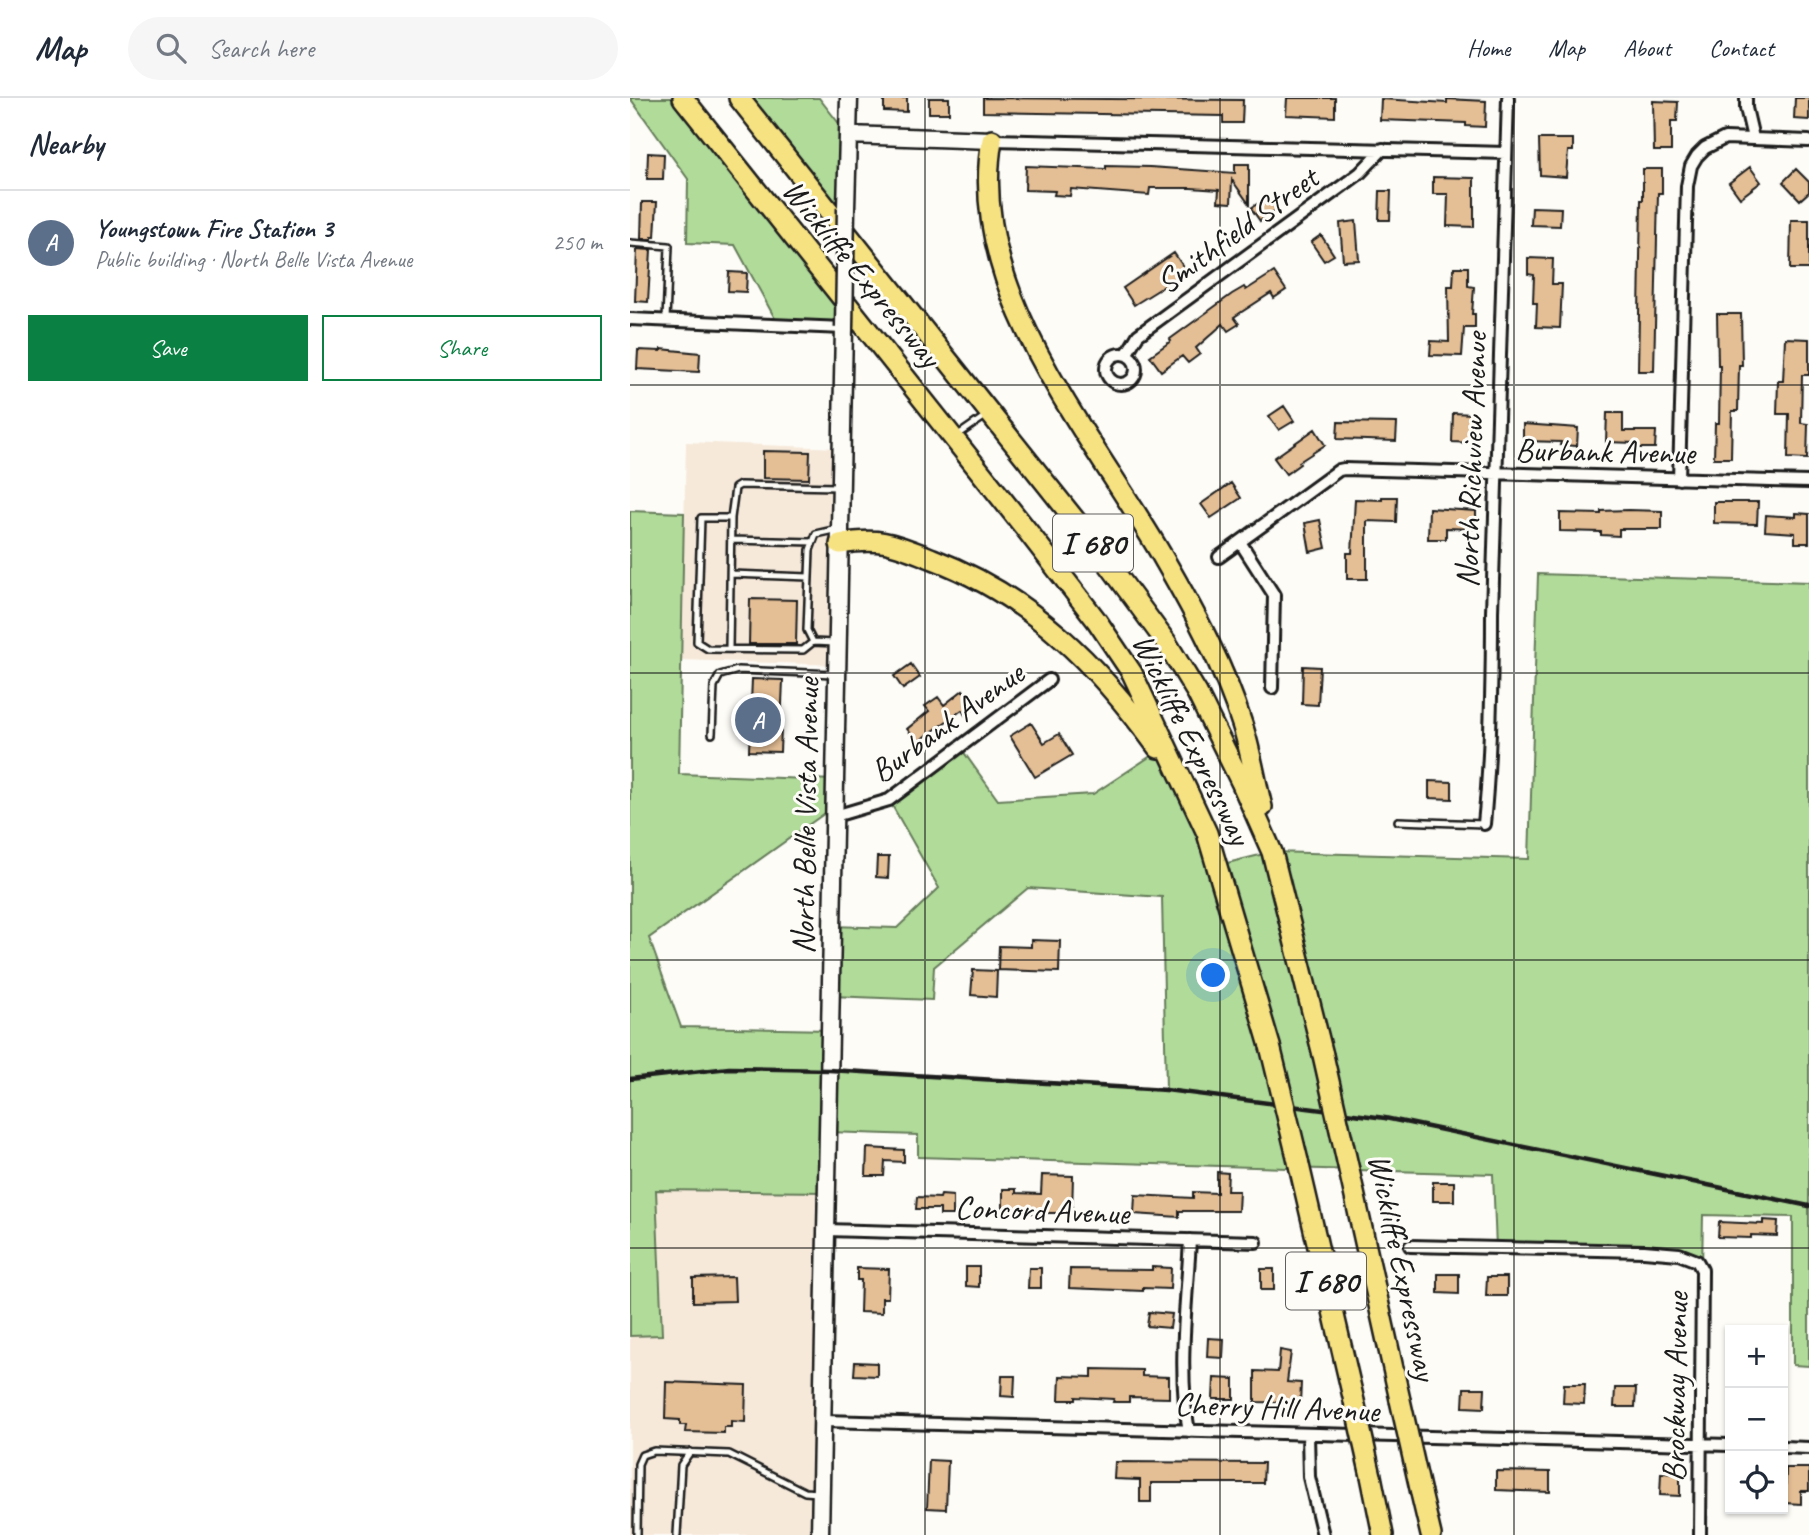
<!DOCTYPE html>
<html lang="en">
<head>
<meta charset="utf-8">
<style>
  :root { --surface:#fff; --page:#f6f6f7; --text:#1f2937; --muted:#747a83; --line:#e0e1e3; --accent:#0b8043 }
  body { margin:0; font-family:Caveat,sans-serif; background:var(--page); color:var(--text) }
  .controls { position:absolute; right:21px; bottom:21px; display:grid; overflow:hidden; border-radius:0px; box-shadow:0 2px 5px #0004 }
  .controls button { width:63px; height:63px; display:grid; place-items:center; padding:0; border:0; border-bottom:2px solid var(--line); background:var(--surface); color:var(--text); font:35px sans-serif }
  .you { position:absolute; left:584px; top:878px; width:24px; height:24px; margin:-18px; border:5px solid #fff; border-radius:50%; background:#1a73e8; box-shadow:0 0 0 10px #1a73e833 }
  .badge { display:grid; place-items:center; width:46px; height:46px; border-radius:50%; background:var(--accent); color:#fff; font-size:23px; font-weight:700 }
  .pin { position:absolute; translate:-50% -50%; border:4px solid #fff; box-shadow:0 2px 7px #0006 }
  .list { margin:0; padding:0; list-style:none }
  h2 { display:flex; justify-content:space-between; align-items:center; height:91px; margin:0; padding:0 28px; font-size:30px }
  h2 small { font-size:23px; font-weight:400; color:var(--muted) }
  .list li { display:grid; grid-template-columns:46px 1fr auto; gap:21px; align-items:center; box-sizing:border-box; height:105px; padding:0 28px; border-top:2px solid var(--line) }
  .list b { display:block; font-size:26px; white-space:nowrap }
  .list p { margin:0; font-size:23px; white-space:nowrap; color:var(--muted) }
  .list em { font-size:23px; font-style:normal; color:var(--muted) }
  .actions { display:flex; gap:14px; padding:21px 28px }
  .actions a { flex:1; padding:16px 0; border:2px solid var(--accent); border-radius:0px; text-align:center; font-size:24px; color:var(--accent) }
  .actions .main { background:var(--accent); color:#fff }
  .icon { flex:none; width:38px; height:38px; fill:none; stroke:currentColor; stroke-width:2; stroke-linecap:round; stroke-linejoin:round }
  .map { position:relative; flex:none; width:1179px; height:1437px; overflow:hidden }
  header { display:flex; align-items:center; gap:42px; box-sizing:border-box; height:98px; padding:0 35px; background:var(--surface); border-bottom:2px solid var(--line) }
  header strong { font-size:33px }
  nav { display:flex; gap:38px; margin-inline-start:auto; font-size:24px }
  .search { width:490px; height:63px; background:var(--page); display:flex; align-items:center; gap:18px; box-sizing:border-box; padding:0 24px; border-radius:38px; color:var(--muted); font-size:26px }
  main { display:flex }
  aside { flex:1; background:var(--surface) }
  .map>svg:first-child { display:block }
  .built { fill:#f6e9da }
  .green { fill:#b0db99; stroke:#667c5a; stroke-width:2 }
  .building { fill:#e4be95; stroke:#1c1c1c; stroke-width:2 }
  .lines { fill:none; stroke-linecap:round; stroke-linejoin:round }
  .lane-casing { stroke:#1c1c1c; stroke-width:10 }
  .street-casing { stroke:#1c1c1c; stroke-width:16 }
  .secondary-casing { stroke:#1c1c1c; stroke-width:21 }
  .highway-casing { stroke:#1c1c1c; stroke-width:24 }
  .lane { stroke:#fdfcf7; stroke-width:5 }
  .street { stroke:#fdfcf7; stroke-width:10 }
  .secondary { stroke:#fdfcf7; stroke-width:16 }
  .highway { stroke:#f7e281; stroke-width:19 }
  .rail { stroke:#1c1c1c; stroke-width:4.5 }
  .secondary-bridge-casing { stroke:#1c1c1c; stroke-width:21; stroke-linecap:butt }
  .highway-bridge-casing { stroke:#1c1c1c; stroke-width:24; stroke-linecap:butt }
  .secondary-bridge { stroke:#fdfcf7; stroke-width:16 }
  .highway-bridge { stroke:#f7e281; stroke-width:19 }
  .grid { fill:none; stroke:#1c1c1c; stroke-width:2; stroke-opacity:0.55 }
  .labels { text-anchor:middle; dominant-baseline:central; stroke-width:6; stroke-linejoin:round; paint-order:stroke }
  .shield { fill:#fdfcf7; stroke:#605f5e; stroke-width:2 }
  .shield-label { font-size:32px; font-weight:bold; fill:#1c1c1c }
  .street-label { font-size:33px; fill:#1c1c1c; stroke:#fdfcf7 }
</style>
</head>
<body>
<header>
<strong>Map</strong>
<div class="search"><svg class="icon" aria-label="search" viewBox="0 0 24 24"><circle cx="10" cy="10" r="6"/><path d="M15 15l6 6"/></svg>Search here</div>
<nav><a>Home</a><a>Map</a><a>About</a><a>Contact</a></nav>
</header>
<main>
<aside>
<h2>Nearby<small></small></h2>
<ul class="list">
<li><span class="badge" style="background:#5c6f8a">A</span><div><b>Youngstown Fire Station 3</b><p>Public building · North Belle Vista Avenue</p></div><em>250 m</em></li>
</ul>
<div class="actions"><a class="main">Save</a><a>Share</a></div>
</aside>
<div class="map">
<svg width="1179" height="1437" viewBox="0 0 1179 1437">
  <rect width="100%" height="100%" fill="#fdfcf7"/>
  <filter id="ink" filterUnits="userSpaceOnUse"><feTurbulence type="fractalNoise" baseFrequency=".0143" numOctaves="2"/><feDisplacementMap in="SourceGraphic" scale="14" xChannelSelector="R" yChannelSelector="G"/><feConvolveMatrix kernelMatrix="1 2 1 2 8 2 1 2 1" color-interpolation-filters="sRGB"/></filter>
  <g filter="url(#ink)">
    <path class="built" d="M56 344 211 350 208 567 51 562Z
      M26 1092 197 1094 190 1437H0V1238L32 1236Z"/>
    <path class="green" d="M0 0H53L216 204 214 230 148 226 105 147 57 145 58 81Z
      M109 0H189L218 37 216 134Z
      M0 413 54 415 49 676 205 682V708L19 840 51 929 200 932V972L536 992 532 799 398 790 304 869 302 902 201 898 202 828 267 830 309 790 259 702 330 649 368 702 463 696 530 652 589 767 642 754 899 761 908 476 1179 484V1268L1163 1267V1119L1073 1117 1072 1172 1063 1160 866 1150 863 1076 288 1059V1037L198 1034 197 1094 26 1092 32 1237 0 1238Z"/>
    <path class="building" d="M254 0H277V14L254 13Z
      M299 0H319V15H299Z
      M353 0 613 2 612 25H593V18L353 14Z
      M657 0H705V19L656 17Z
      M1165 0H1179V22L1164 21Z
      M751 1 817 5V1L856 3 855 29 836 28V25L750 22Z
      M1023 3 1048 4 1047 23H1041V53H1024Z
      M909 41H943V53H938L936 79 910 77Z
      M18 55 34 56 33 81H17Z
      M605 66H619V106L602 82 601 105 588 104 589 92 561 90H520L519 97 441 91 440 98 424 97 425 93 395 92 396 68 476 71V68L520 69 605 75Z
      M1120 69 1131 84 1110 100 1099 85Z
      M1013 71H1032V95H1028L1024 273H1008L1011 102H1013Z
      M1166 71 1179 84V94L1170 102 1153 84Z
      M803 79 844 80V129L817 128 818 96H803Z
      M750 93H761L760 122H749Z
      M638 99 646 112 630 123 621 110Z
      M12 104H27L25 139H22V141H11Z
      M902 109 931 110 930 128 901 127Z
      M1161 122H1179V171H1160Z
      M726 123 729 162 713 163 710 125Z
      M691 137 704 157 694 163 681 144Z
      M7 151 21 152 18 204 5 203Z
      M544 155 557 174 504 207 493 190Z
      M898 160 923 161 922 186H932L930 230 906 229 907 205H903L904 177 898 176Z
      M824 169H838V188L844 189 842 216H845V230H834L832 258 800 257 801 243 819 244 818 188H823Z
      M99 174 117 175 116 194 98 193Z
      M644 174 656 192 644 200 641 195 604 219 609 226 598 233 593 226 566 250 570 256 558 265 552 258 531 273 520 258 541 243 540 241 602 196 614 189 616 192Z
      M1087 216H1111L1112 267H1109L1108 313H1102L1101 360H1084L1085 325H1089L1090 267H1088Z
      M1155 240 1179 241V277H1172L1171 325 1178 326 1177 361 1158 360 1159 316H1147L1148 283H1153Z
      M31 251 70 255 69 274 7 271 8 252 31 253Z
      M654 308 664 323 649 332 639 318Z
      M823 315 843 316 842 345 822 344Z
      M977 315H993V333H1026L1025 350H1005V345L976 344Z
      M708 324 767 325 766 343 707 341Z
      M893 326 948 330 947 348 930 347 931 344 893 343Z
      M685 331 695 347 669 364 670 366 656 376 644 360Z
      M133 353 180 354 179 381 133 380Z
      M601 385 611 400 581 420 571 406Z
      M752 399H767L766 424 737 423V481H717V455H722L725 401 752 402Z
      M1084 404H1128L1127 426 1084 425Z
      M799 410 846 413V431L816 430V441H798Z
      M998 412 1032 413V431H989V438L971 437V434L930 433V415L971 416V413Z
      M1166 415 1179 416V445H1165V435L1135 433 1136 417 1166 419Z
      M690 422 696 450 680 454 675 425Z
      M120 501 167 502 166 546H119Z
      M281 566 290 579 273 591 264 578Z
      M673 568 690 569 688 607 672 606Z
      M122 581 153 582 150 654 119 653Z
      M333 592 346 608 335 617 332 612 288 644 277 631 299 613 295 608 308 599 314 607Z
      M401 625 414 645 429 636 442 657 405 679 380 638Z
      M799 683 822 684V701L799 700Z
      M247 759H259L258 780 246 779Z
      M401 842 430 843 429 874 368 872 369 848 401 849Z
      M343 872 367 873 366 899 341 897Z
      M237 1050 274 1052V1064L255 1063 254 1078H236Z
      M587 1074 598 1075 597 1093H609L608 1113H549V1119L504 1116 505 1097 563 1100V1094L587 1095Z
      M412 1077 443 1078 442 1115H396V1111L373 1110V1091H386V1095L411 1096Z
      M803 1084H824V1103H803Z
      M311 1097 323 1098V1117H310V1111H286L287 1099 310 1100Z
      M1133 1122 1148 1123 1147 1138 1121 1137V1140L1088 1139 1089 1124 1133 1126Z
      M336 1169H349V1189L336 1188Z
      M522 1169 541 1170 540 1191 513 1190V1193L439 1190 440 1171 522 1172Z
      M227 1170 259 1171 258 1200H252V1215L230 1214 231 1182H227Z
      M399 1170H411V1190H398Z
      M631 1171H644V1192H631Z
      M808 1176H829V1196L808 1195Z
      M104 1179 105 1203 63 1204V1180Z
      M857 1179H877V1198H856Z
      M519 1214 542 1216 540 1230 517 1228Z
      M578 1240 594 1241 593 1260 577 1259Z
      M650 1252 661 1254 657 1284 671 1285 670 1305 625 1304V1273L648 1274Z
      M225 1264 247 1265V1278L224 1277Z
      M462 1271 512 1272V1278L539 1279V1300L499 1299V1304H483L484 1301 446 1299V1302H429L430 1278 462 1279Z
      M372 1278H385L384 1299 371 1298Z
      M584 1280 604 1281V1301H583Z
      M36 1284 116 1287 115 1324 101 1323V1329H94V1335L55 1334 56 1327H50V1322L35 1321Z
      M934 1286H955L954 1306 933 1305Z
      M834 1290H855L854 1310 833 1309Z
      M985 1290H1006L1005 1309H984Z
      M299 1362 318 1363 316 1411 297 1410Z
      M485 1364 634 1365 633 1385H521V1404H510V1382L484 1381Z
      M1156 1370H1179V1393H1171V1406L1155 1405Z
      M866 1373 920 1374V1394L866 1392Z
      M1031 1375 1050 1376V1398L1030 1397Z"/>
    <g class="lines">
      <defs>
        <path id="lane" d="M0 145 39 148 36 222
          M328 337 357 317
          M101 420 105 390 110 387 207 389
          M101 442 183 444
          M101 476 179 479
          M183 544 177 532 180 452 186 436 208 431
          M99 551 101 420H71L67 544 78 551 173 552 183 544 205 545
          M82 636 84 588 90 577 108 572 204 576
          M768 723 854 726
          M7 1437 8 1366 12 1357 24 1353 99 1356 175 1394 188 1395
          M47 1437 51 1367 60 1354"/>
        <path id="street" d="M1116 0V10L1123 40
          M362 42 876 55
          M0 221 214 230
          M476 271a15 15 0 1 1 30 0a15 15 0 1 1-30 0Z
          M496 257 508 237 730 75 753 51
          M1049 381 1057 88 1061 68 1067 58 1075 50 1095 40 1179 43
          M610 444 644 497 642 590
          M589 459 709 372 714 371 1179 384
          M205 718 259 702 419 582
          M854 726C861 656 862 585 862 514L878 0
          M196 1132 626 1144
          M780 1148 1014 1153 1049 1156 1067 1163 1072 1172 1070 1437
          M193 1323 1100 1347
          M559 1333C547 1274 557 1202 560 1142
          M678 1336 679 1379 693 1437
          M1153 1349 1179 1350"/>
        <path id="secondary" d="M218 37 362 42
          M216 110 219 0
          M190 1437 214 230"/>
        <path id="highway" d="M53 0 399 435 467 523 502 575 577 735 640 948
          M109 0 461 442 536 544 567 595 611 684 642 754 693 957
          M362 42C335 194 464 338 535 463 565 515 594 569 612 626 621 653 625 682 632 709
          M210 446C253 439 264 446 303 461 400 498 468 567 528 650
          M668 1063 724 1303
          M719 1072 770 1302
          M741 1378 753 1437
          M791 1395 801 1437"/>
      </defs>
      <use href="#lane" class="lane-casing"/>
      <use href="#street" class="street-casing"/>
      <use href="#secondary" class="secondary-casing"/>
      <use href="#highway" class="highway-casing"/>
      <use href="#lane" class="lane"/>
      <use href="#street" class="street"/>
      <use href="#secondary" class="secondary"/>
      <use href="#highway" class="highway"/>
      <path class="rail" d="M0 981 99 970 199 972 536 992 755 1020 1179 1108"/>
      <defs>
        <path id="secondary-bridge" d="M214 230 216 110"/>
        <path id="highway-bridge" d="M640 948 668 1063
          M693 957 719 1072
          M770 1302 791 1395
          M724 1303 741 1378"/>
      </defs>
      <use href="#secondary-bridge" class="secondary-bridge-casing"/>
      <use href="#highway-bridge" class="highway-bridge-casing"/>
      <use href="#secondary-bridge" class="secondary-bridge"/>
      <use href="#highway-bridge" class="highway-bridge"/>
    </g>
  </g>
  <path class="grid" d="M295 0V1437M590 0V1437M884 0V1437M0 287H1179M0 575H1179M0 862H1179M0 1150H1179"/>
  <g class="labels">
    <g class="shield">
      <rect x="423" y="416.5" width="80" height="57" rx="5"/>
      <rect x="656" y="1154.5" width="80" height="57" rx="5"/>
    </g>
    <g class="shield-label">
      <text x="463" y="445">I 680</text>
      <text x="696" y="1183">I 680</text>
    </g>
    <g class="street-label">
      <text transform="translate(607 132) rotate(-36)">Smithfield Street</text>
      <text transform="translate(232 175) rotate(51)">Wickliffe Expressway</text>
      <text transform="translate(975 353) rotate(1)">Burbank Avenue</text>
      <text transform="translate(841 362) rotate(-88)">North Richview Avenue</text>
      <text transform="translate(317 624) rotate(-36)">Burbank Avenue</text>
      <text transform="translate(562 641) rotate(64)">Wickliffe Expressway</text>
      <text transform="translate(175 718) rotate(-89)">North Belle Vista Avenue</text>
      <text transform="translate(412 1112) rotate(2)">Concord Avenue</text>
      <text transform="translate(773 1169) rotate(78)">Wickliffe Expressway</text>
      <text transform="translate(1045 1289) rotate(-89)">Brockway Avenue</text>
      <text transform="translate(647 1309) rotate(2)">Cherry Hill Avenue</text>
    </g>
  </g>
</svg>
<div class="controls">
<button>+</button>
<button>−</button>
<button><svg class="icon" aria-label="locate" viewBox="0 0 24 24"><circle cx="12" cy="12" r="6"/><path d="M12 2v4M12 18v4M2 12h4M18 12h4"/></svg></button>
</div>
<div class="you"></div>
<div class="pin badge" style="left:128px;top:622px;background:#5c6f8a">A</div>
</div>
</main>
</body>
</html>
